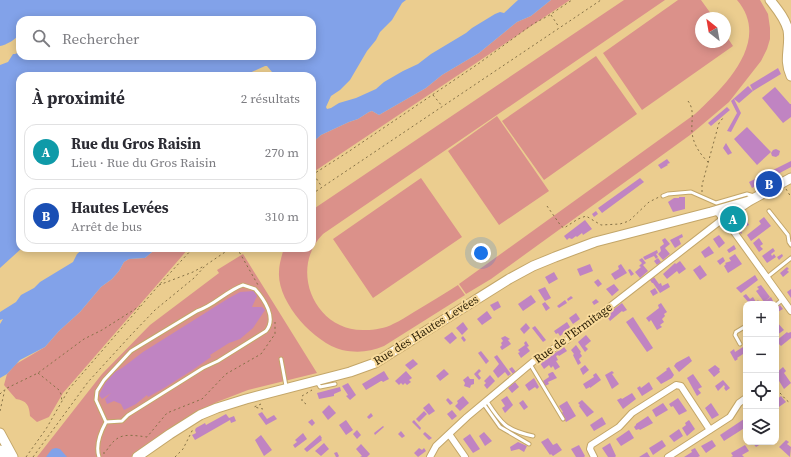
<!DOCTYPE html>
<html lang="fr">
<head>
<meta charset="utf-8">
<style>
  :root { --surface:#fff; --page:#f2f2f3; --text:#2b2b33; --muted:#7c7c81; --line:#e1e1e2; --accent:#db2777 }
  body { margin:0; font-family:"Source Serif 4",serif; background:var(--page); color:var(--text) }
  .controls { position:absolute; right:12px; bottom:12px; display:grid; overflow:hidden; border-radius:8px; box-shadow:0 2px 10px #0003 }
  .controls button { width:36px; height:36px; display:grid; place-items:center; padding:0; border:0; border-bottom:1px solid var(--line); background:var(--surface); color:var(--text); font:20px sans-serif }
  .compass { position:absolute; left:695px; top:12px; width:36px; height:36px; border-radius:50%; background:var(--surface); box-shadow:0 2px 10px #0003; rotate:329deg }
  .you { position:absolute; left:481px; top:253px; width:14px; height:14px; margin:-10px; border:3px solid #fff; border-radius:50%; background:#1a73e8; box-shadow:0 0 0 6px #1a73e833 }
  .badge { display:grid; place-items:center; width:26px; height:26px; border-radius:50%; background:var(--accent); color:#fff; font-size:13px; font-weight:700 }
  .pin { position:absolute; translate:-50% -50%; border:2px solid #fff; box-shadow:0 1px 4px #0006 }
  .list { margin:0; padding:0; list-style:none }
  h2 { display:flex; justify-content:space-between; align-items:center; height:52px; margin:0; padding:0 16px; font-size:17px }
  h2 small { font-size:13px; font-weight:400; color:var(--muted) }
  .list li { display:grid; grid-template-columns:26px 1fr auto; gap:12px; align-items:center; box-sizing:border-box; height:56px; margin:0 8px 8px; padding:0 8px; border:1px solid var(--line); border-radius:12px }
  .list b { display:block; font-size:15px; white-space:nowrap }
  .list p { margin:0; font-size:13px; white-space:nowrap; color:var(--muted) }
  .list em { font-size:13px; font-style:normal; color:var(--muted) }
  .icon { flex:none; width:22px; height:22px; fill:none; stroke:currentColor; stroke-width:2; stroke-linecap:round; stroke-linejoin:round }
  .map { position:relative; flex:none; width:791px; height:457px; overflow:hidden }
  .search { position:absolute; background:var(--surface); box-shadow:0 2px 10px #0003; left:16px; top:16px; width:300px; height:44px; display:flex; align-items:center; gap:10px; box-sizing:border-box; padding:0 14px; border-radius:12px; color:var(--muted); font-size:15px }
  .panel { position:absolute; background:var(--surface); box-shadow:0 2px 10px #0003; left:16px; top:72px; width:300px; height:180px; border-radius:12px }
  .map>svg:first-child { display:block }
  .green { fill:#db918a }
  .water { fill:#82a2e9 }
  .building { fill:#c084c2 }
  .lines { fill:none; stroke-linecap:round; stroke-linejoin:round }
  .lane-casing { stroke:#c3a669; stroke-width:5 }
  .street-casing { stroke:#c3a669; stroke-width:8 }
  .secondary-casing { stroke:#c3a669; stroke-width:11 }
  .path { stroke:#847045; stroke-width:1; stroke-dasharray:2 3; stroke-linecap:butt }
  .lane { stroke:#fff; stroke-width:3 }
  .street { stroke:#fff; stroke-width:6 }
  .secondary { stroke:#fff; stroke-width:9 }
  .labels { text-anchor:middle; dominant-baseline:central; stroke-width:4; stroke-linejoin:round; paint-order:stroke }
  .street-label { font-size:12px; fill:#2e2208; stroke:#f8da9b }
</style>
</head>
<body>
<div class="map">
<svg width="791" height="457" viewBox="0 0 791 457">
  <rect width="100%" height="100%" fill="#ebcd8f"/>
  <path class="green" d="M551 0H570L312 173V143L321 135 349 122 358 119 369 112 372 111 379 115 426 88 442 75 479 53 517 22 531 16Z
    M624 0H665L323 234C288 269 315 333 366 330 374 330 386 328 393 324 400 321 407 316 414 312 429 303 444 294 458 285L465 295 384 346C370 352 357 353 342 350 314 343 277 302 279 272 279 264 282 255 284 248H312V210Z
    M678 0H701L714 18H701V42H725V34L733 46 642 110 603 53Z
    M737 0H760L768 14 770 28V39L767 49 761 61 729 102 690 135 491 279 466 294 459 284 695 114C724 87 772 41 737 0Z
    M596 56 637 114 544 180 502 121Z
    M497 116 549 191 499 225 448 151Z
    M421 178 462 237 373 298 333 239Z
    M157 248H189L63 393 49 417 37 422 30 416C29 405 27 401 16 399L4 385 7 374 16 364 45 347 59 331 80 312 101 287 112 279 119 271 124 262 129 259 145 258Z
    M243 254 317 373 248 390 217 402 167 430 131 457H37L102 374 150 325 219 273 217 270Z"/>
  <path class="water" d="M0 0H406L402 3 392 20 380 32 376 40 367 51 350 80 340 90 331 96 326 107 327 109 331 108 339 103 356 98 376 89 384 82 403 71 418 64 431 54 466 33 472 28 495 14 500 12 504 13 518 0H551L531 16 517 22 479 53 442 75 426 88 379 115 372 111 369 112 358 119 349 122 321 135 312 143V76H271L272 72 267 66H265L243 76H20V248H22L0 268V65L8 62 13 54H15L20 52V56H312V20H20C20 24 21 30 20 33 17 39 6 45 0 46Z
    M84 248H157L145 258 129 259 124 262 119 271 112 279 101 287 80 312 59 331 45 347 20 360 7 374 0 378V324L3 319 0 320V312L16 302 21 295 34 288 40 282 73 262 77 254Z
    M56 448 60 449 67 457H46L52 449Z"/>
  <path class="building" d="M778 68 781 74 753 91 750 85Z
    M748 86 753 91 739 103 734 99 741 113 731 132 727 131 737 113 731 101Z
    M775 87 790 104H791V117L783 123 762 98Z
    M727 107 730 110 711 126 708 123Z
    M747 127 771 152 757 165 734 139Z
    M726 143 732 153 728 155 723 148Z
    M776 149 780 151 779 155 776 157 772 156 771 153 773 150Z
    M667 159 670 163 667 164 668 165 661 169 658 165Z
    M791 161V167L752 188 749 182Z
    M640 178 644 182 602 213 598 208Z
    M679 197H685V209L673 212 668 202 674 198H679Z
    M596 211 598 214 594 217 592 214Z
    M740 214 741 216 744 215 749 225 740 229 742 233 741 234 733 217Z
    M764 217 771 226 751 241 747 235 761 224 759 221Z
    M585 220 592 229 583 235 582 233 577 237 576 236 572 239 569 238 567 240 564 236Z
    M682 234 683 237 679 239 681 244 675 248 670 240Z
    M719 235 725 243 719 248 713 239Z
    M665 238 670 244 665 248 670 254 663 260 658 254 661 251 660 247 664 244 662 240Z
    M759 238 763 244 760 246 763 249 759 252 753 243Z
    M734 245 736 249 729 253 727 250Z
    M709 246 714 253 705 258 701 252Z
    M773 248 775 251 771 254 772 256 774 254 776 257 767 263 762 256Z
    M657 250 658 253 656 254 658 257 656 259 654 256 645 260 643 257Z
    M735 254 742 264 728 273 724 266 726 264 725 263 731 261 729 258Z
    M782 254 783 256 779 260 777 257Z
    M723 257 725 261 720 265 717 261Z
    M642 258 646 263 643 265 648 271 640 278 635 272 641 267 639 266 642 263 639 260Z
    M658 258 661 262 657 265 654 261Z
    M680 261 686 269 679 274 677 271 667 279 663 274 675 263 676 264Z
    M590 264 593 271 580 276 577 269Z
    M621 264 627 273 615 280 611 274 619 269 618 266Z
    M700 265 707 275 700 280 693 270Z
    M787 267 789 269 787 270 789 272 783 277 780 273Z
    M630 269 634 274 631 276 628 270Z
    M554 272 558 279 549 284 545 277Z
    M755 275 758 280 741 293 736 288Z
    M654 277 659 284 661 283 662 286 668 283 670 287 660 293 653 283H652L650 280Z
    M598 279 602 284 598 287 594 282Z
    M614 284 619 290 612 296 606 289Z
    M761 285 770 297 765 301 771 297 774 303 773 304H750L743 296 746 294 750 299 753 297 756 302 758 300 761 304 764 302 756 291 759 289 757 287Z
    M545 287 551 298 545 301 538 290Z
    M655 288 658 293 653 296 650 291Z
    M791 289V298L787 292Z
    M254 291 257 296 252 307H262L265 310 253 328 240 339 229 343 210 355 211 357 194 369 164 388 148 397 147 395 136 404 124 410 121 404 114 401 107 404 105 399 111 393 102 399 99 395 105 383 115 372 122 368 143 352 229 298 240 292Z
    M531 295 536 302 523 311 518 304Z
    M571 296 573 298 568 301 567 299Z
    M596 299 599 302 594 305 592 302Z
    M565 300 567 303 559 308 557 306Z
    M498 301 501 307 494 311 490 305Z
    M545 302 550 308 546 311 542 304Z
    M622 303 627 310 623 312 622 311 610 321 606 315Z
    M661 303 667 312 664 314 665 316 662 319 664 322 660 325 662 327 657 330 651 320 649 322 646 318 659 308 658 305Z
    M780 305 783 309 776 313V307Z
    M487 311 492 318 482 325 477 319Z
    M576 313 580 319 573 324 569 318Z
    M633 317 653 348 647 352 626 322Z
    M776 321 784 330 777 335 776 334Z
    M463 322 468 329 462 335 456 328Z
    M567 322 570 327 567 330V331L560 336 558 333 556 334 554 331Z
    M526 323 530 328 524 334 520 329Z
    M535 326 546 340 543 342 532 328Z
    M452 332 457 338 450 344 444 338Z
    M787 332 788 333 791 332V338L781 346 776 341Z
    M586 335 591 341 585 346 588 349 585 352 578 342Z
    M463 336 466 340 464 342 461 338Z
    M505 336 510 339 508 340 511 344 502 350 500 347 502 345 501 343 503 341 501 338Z
    M526 341 529 346 527 347 530 351 521 358 518 353 520 352 518 350 525 345 524 343Z
    M576 345 581 352 580 353 582 356 579 359 581 363 578 365 573 355 574 354 571 350Z
    M564 347 567 351 559 356 558 355 556 356 558 360 556 361 560 367 555 370 553 366 551 368 549 365 544 369 540 363Z
    M743 347 746 352 737 358 738 359 735 361 730 352 734 349 735 352Z
    M481 351 489 361 486 364 478 353Z
    M497 355 511 374 508 376 505 372 498 378 493 371 499 364 494 357Z
    M689 356 692 361 679 372 674 366 676 363Z
    M413 359 418 364 410 370 405 365Z
    M585 365 589 370 583 375 580 369Z
    M715 365 720 369 719 370 720 372 714 377 708 370Z
    M512 367 516 372 513 374 509 369Z
    M669 367 674 375 672 378 661 384 656 378 667 370 666 369Z
    M783 367 786 371 784 373 791 383 784 389 776 376V373Z
    M444 369 449 374 440 381 436 376Z
    M479 369 481 371 478 374 481 378 479 380 474 374Z
    M384 371 389 379 383 382 382 381H381L366 390 362 384Z
    M406 371 412 378 409 380 411 382 407 385 405 383 403 385 401 383 399 385 395 381Z
    M612 371 614 373 612 374 619 384 612 389 605 375Z
    M552 372H553L557 378 548 382 549 384 545 386 543 381 549 377 548 374Z
    M596 373 601 380 590 388V387L586 389 583 384 594 377 593 375Z
    M693 374 702 387 698 389 701 393 697 396 687 378Z
    M490 375 495 381 487 389 484 385 486 383 484 381Z
    M468 376 470 379H474V384L471 385 470 388 464 386 465 383 463 380Z
    M534 378 539 387 537 389 535 387 529 391 525 385Z
    M723 380 730 388 726 391 724 388 725 387 724 385 718 391 715 386Z
    M515 382 519 387 512 393 508 388Z
    M649 382 653 389 642 396 637 388 640 386 641 388Z
    M348 383 356 395 350 400 346 396 348 395 342 386Z
    M340 387 341 391 334 394V396L319 399 317 393Z
    M632 393 636 399 623 409 617 400 621 398 622 399Z
    M463 396 469 403 460 411 455 406 458 403 457 401Z
    M507 396 513 405 505 413 502 408 505 406 501 400Z
    M781 396 786 402 776 409V400Z
    M448 398 453 403 450 405 446 400Z
    M678 398 687 411 679 415 673 406 671 407 669 404Z
    M523 400 528 407 524 410 519 403Z
    M582 400 594 412 587 417 579 406 580 405 578 403Z
    M567 401 576 416 566 422 561 413 563 412 559 406Z
    M429 403 435 411 429 415 423 408Z
    M663 403 668 410 656 417 652 410Z
    M711 403 719 415 712 419 705 408Z
    M329 405 336 413 328 420 322 412Z
    M452 410 457 416 452 420 447 414Z
    M424 411 427 414 419 422 416 419Z
    M262 412 267 419 274 415 277 419 266 425 258 414Z
    M371 413 373 416 369 419 367 417Z
    M226 414 229 418 234 416 236 421 231 423 230 420 195 440 192 435 196 433 195 430 196 428 205 423 206 425Z
    M648 416 653 423 640 430 639 429 636 430 634 427 636 425V424Z
    M602 417 606 424 594 431 590 425Z
    M312 419 315 423 312 426 308 422Z
    M744 419 746 423V427L724 441 720 435Z
    M346 420 353 430 346 435 339 425Z
    M414 420 421 428 420 430 412 422Z
    M689 420 695 429 687 436 682 428 686 425 685 423Z
    M383 426 384 427 375 435 374 433Z
    M679 429 683 436 674 442 669 436Z
    M357 430 361 435 357 439 353 434Z
    M629 430 634 438 621 446 616 439Z
    M401 431 405 436 402 438 398 434Z
    M425 432 432 438 429 440 423 434Z
    M484 432 492 441 485 446 479 436Z
    M303 433 307 439 295 448 293 445 297 442 295 440Z
    M470 434 480 449 473 453 463 439Z
    M261 435 272 450 264 456 255 440Z
    M320 435 322 438 321 439 322 440 307 452 304 449Z
    M548 438 553 445 557 443 562 450 553 456 551 454 550 455 541 442Z
    M662 440 666 446 653 455 649 448Z
    M712 440 716 446 706 453 701 446Z
    M786 440 789 442 787 444 791 447 790 457 779 447Z
    M518 442 527 446 524 452 519 449 511 451 510 447Z
    M752 442H764L756 447Z
    M324 443 329 449 321 456 315 451Z
    M610 443 616 456 615 457H608L602 448Z
    M361 444 370 454 367 457H360L362 456 356 449Z
    M579 445 585 456 584 457H576L571 449Z
    M745 445 749 451 742 455 744 457H731L733 456 731 453Z
    M419 448 422 450 424 448 426 451 418 457 414 453Z
    M695 448 700 456 698 457H684L692 452 691 450Z
    M337 452 339 456 338 457H336L334 453Z
    M647 452 650 457H639Z"/>
  <g class="lines">
    <defs>
      <path id="lane" d="M663 196 668 194 691 192 716 203 747 194 754 196
        M769 211 788 235 789 242 791 245
        M766 278 791 258
        M243 285 255 289C264 299 277 318 266 331L218 361 203 368 128 415 122 421 106 422 96 400 97 391 104 380 131 351 197 311C215 305 226 291 243 285Z
        M776 305 782 300
        M740 344 735 335 736 332 746 326
        M281 359 286 386
        M530 364 563 419
        M317 382 320 387 335 384
        M486 400C501 423 505 430 533 436
        M483 403 500 427 529 444
        M99 457C95 445 100 433 106 422"/>
      <path id="street" d="M449 434 465 457
        M430 457 436 446 467 417 534 361 567 340 724 218 791 311
        M594 457 590 449 591 445 619 427 632 413 676 385 681 386 710 430
        M668 457 730 417 739 403 746 398"/>
      <path id="secondary" d="M770 0C777 9 785 18 788 30 791 47 783 59 791 76
        M718 210 724 218 749 201 791 178
        M0 433 13 457
        M0 450 4 457
        M137 457 170 434 200 415 217 408 246 399 350 372 375 363 509 279 533 266 555 257 595 242 711 212 749 201"/>
    </defs>
    <use href="#lane" class="lane-casing"/>
    <use href="#street" class="street-casing"/>
    <use href="#secondary" class="secondary-casing"/>
    <path class="path" d="M551 15 559 27
      M433 95 442 106
      M688 101C695 110 691 121 692 132 693 144 700 154 708 162
      M315 174 316 178 322 187
      M312 175 348 152 478 64 533 24 548 16 572 0
      M786 189 791 197
      M702 192V185L719 123 723 118
      M312 194 601 0
      M547 206 561 226 564 228 578 219 586 216 601 225 620 224 629 221 649 202 659 197
      M237 248 258 285
      M159 285 193 272 204 266
      M38 373 59 390 61 394 62 402
      M776 390C782 393 785 401 791 403
      M0 394 4 390
      M261 404 254 407 263 409
      M306 404 302 401V396L312 390
      M0 411 5 389 38 373 84 339 102 330 140 306
      M103 453H105C117 433 124 434 147 437L167 413 202 399 226 374 261 354 275 334V322
      M26 457 46 429 69 389 159 285 193 248
      M33 457 88 382 131 335 155 310 194 278 206 265 231 248
      M175 457 183 449 193 429"/>
    <use href="#lane" class="lane"/>
    <use href="#street" class="street"/>
    <use href="#secondary" class="secondary"/>
  </g>
  <g class="labels">
    <g class="street-label">
      <text transform="translate(426 330) rotate(-32)">Rue des Hautes Levées</text>
      <text transform="translate(573 333) rotate(-36)">Rue de l'Ermitage</text>
    </g>
  </g>
</svg>
<div class="controls">
<button>+</button>
<button>−</button>
<button><svg class="icon" aria-label="locate" viewBox="0 0 24 24"><circle cx="12" cy="12" r="6"/><path d="M12 2v4M12 18v4M2 12h4M18 12h4"/></svg></button>
<button><svg class="icon" aria-label="layers" viewBox="0 0 24 24"><path d="M12 4l9 5-9 5-9-5zM3 14l9 5 9-5"/></svg></button>
</div>
<svg class="compass" viewBox="-18 -18 36 36"><path d="M0-13l5 13h-10z" fill="#e53935"/><path d="M0 13l5-13h-10z" fill="#7c7c81"/></svg>
<div class="you"></div>
<div class="pin badge" style="left:733px;top:219px;background:#0f9aa8">A</div>
<div class="pin badge" style="left:769px;top:184px;background:#1a4fb4">B</div>
<div class="search"><svg class="icon" aria-label="search" viewBox="0 0 24 24"><circle cx="10" cy="10" r="6"/><path d="M15 15l6 6"/></svg>Rechercher</div>
<section class="panel">
<h2>À proximité<small>2 résultats</small></h2>
<ul class="list">
<li><span class="badge" style="background:#0f9aa8">A</span><div><b>Rue du Gros Raisin</b><p>Lieu · Rue du Gros Raisin</p></div><em>270 m</em></li>
<li><span class="badge" style="background:#1a4fb4">B</span><div><b>Hautes Levées</b><p>Arrêt de bus</p></div><em>310 m</em></li>
</ul>
</section>
</div>
</body>
</html>
